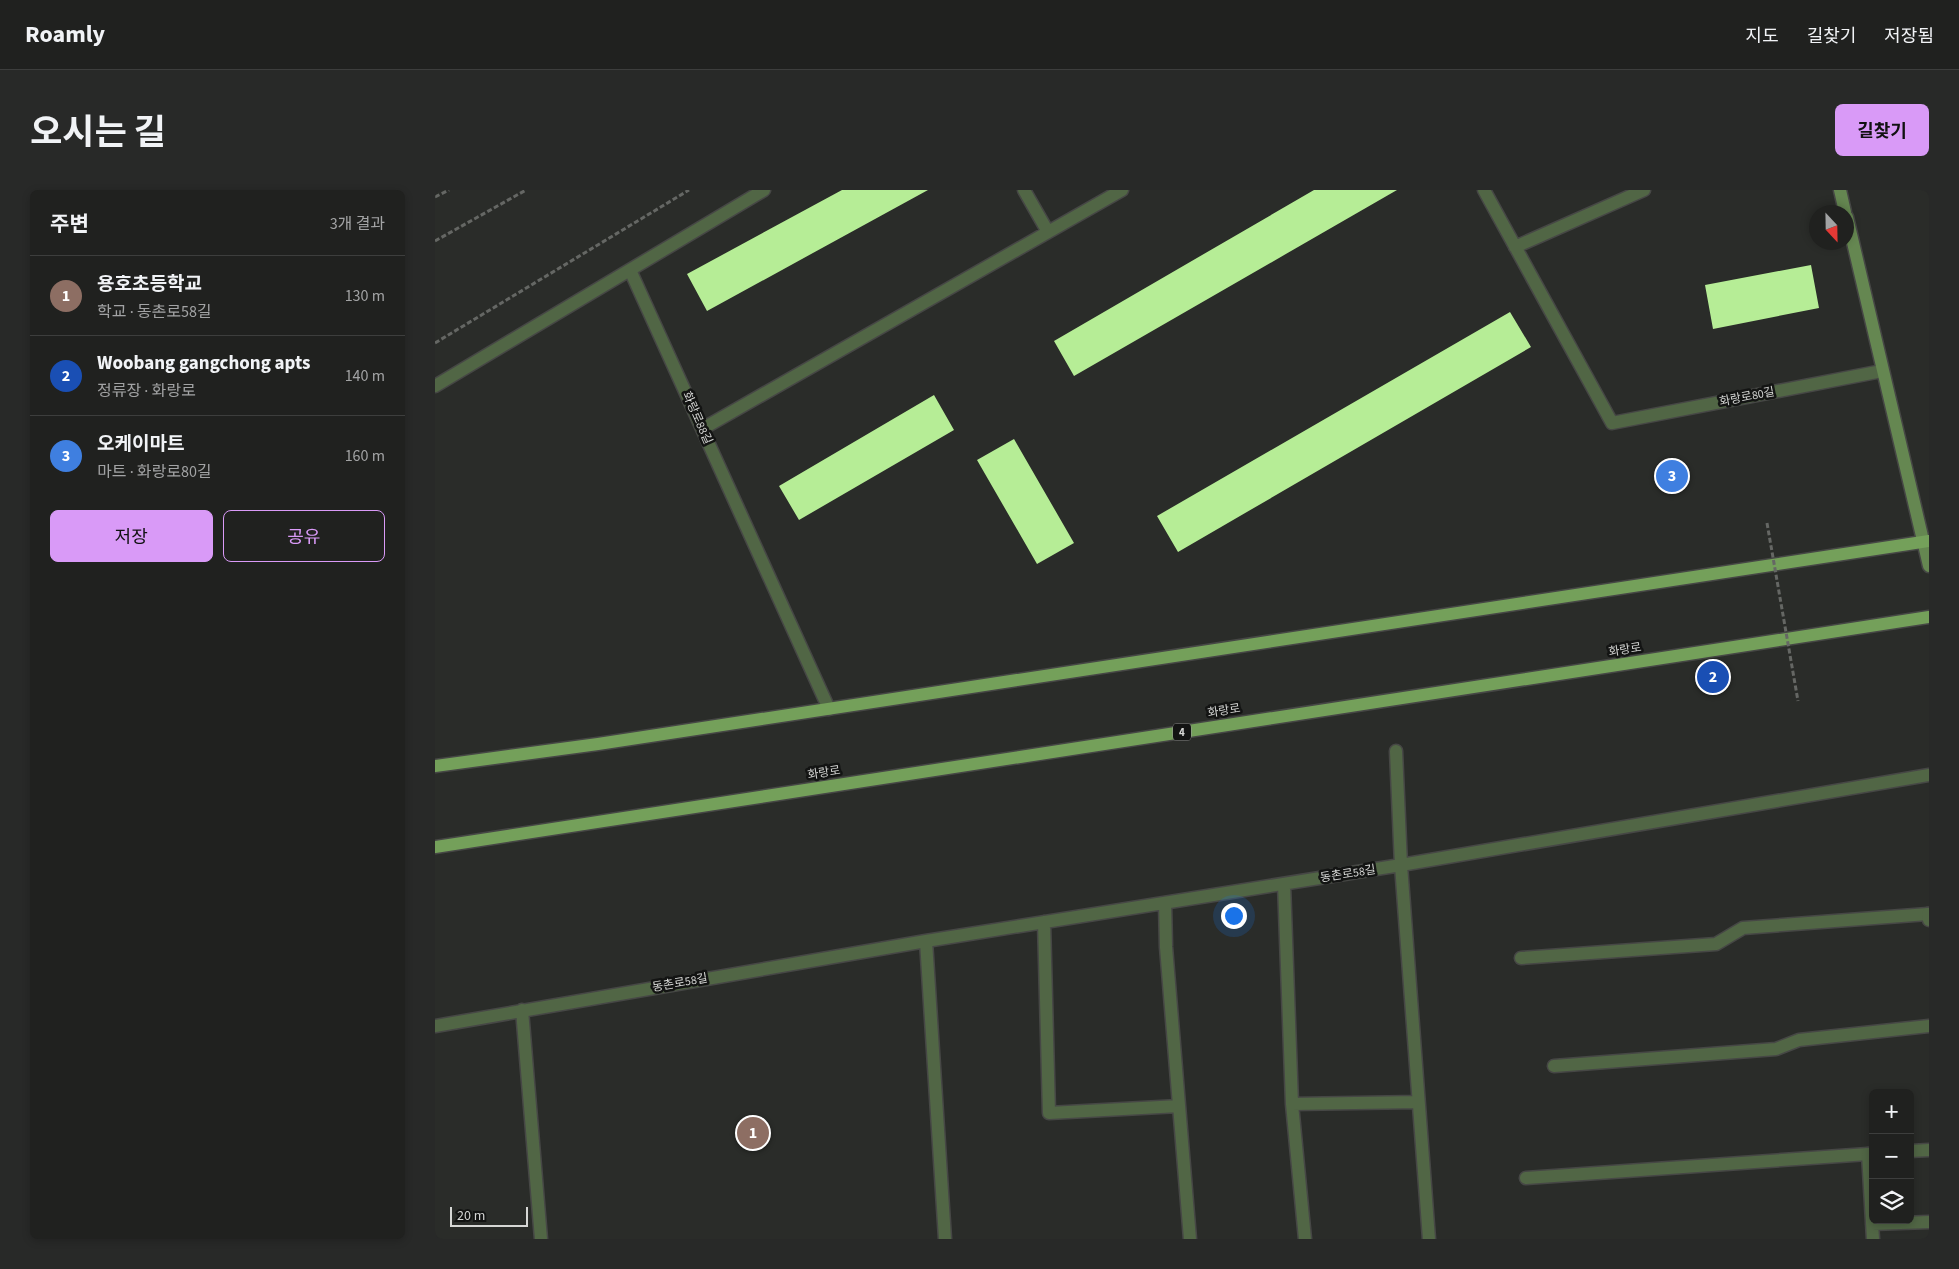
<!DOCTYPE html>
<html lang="ko">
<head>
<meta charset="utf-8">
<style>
  :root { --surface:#20211f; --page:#282928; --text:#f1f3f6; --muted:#a2a3a4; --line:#3d3e3d; --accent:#d99af7 }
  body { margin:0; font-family:"Source Sans 3","Noto Sans KR",sans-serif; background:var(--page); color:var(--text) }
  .controls { position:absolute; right:15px; bottom:15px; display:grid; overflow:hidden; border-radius:8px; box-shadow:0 2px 8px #0003 }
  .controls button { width:45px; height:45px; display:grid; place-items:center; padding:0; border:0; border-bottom:1px solid var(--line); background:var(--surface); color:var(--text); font:25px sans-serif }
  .compass { position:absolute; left:1374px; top:15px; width:45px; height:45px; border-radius:50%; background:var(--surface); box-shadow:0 2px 8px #0003; rotate:158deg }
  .scale { position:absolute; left:15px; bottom:12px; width:78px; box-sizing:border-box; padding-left:5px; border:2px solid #d6d7d5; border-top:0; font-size:14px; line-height:18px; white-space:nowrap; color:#d6d7d5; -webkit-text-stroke:4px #131413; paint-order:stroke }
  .you { position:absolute; left:798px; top:725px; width:18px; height:18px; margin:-12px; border:4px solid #fff; border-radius:50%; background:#1a73e8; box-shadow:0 0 0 8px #1a73e833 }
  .badge { display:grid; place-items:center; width:32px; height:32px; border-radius:50%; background:var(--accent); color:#fff; font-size:16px; font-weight:700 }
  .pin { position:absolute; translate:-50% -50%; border:2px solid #fff; box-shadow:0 1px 5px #0006 }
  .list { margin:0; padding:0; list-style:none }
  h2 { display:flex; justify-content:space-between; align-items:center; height:65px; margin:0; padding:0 20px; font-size:21px }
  h2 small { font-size:16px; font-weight:400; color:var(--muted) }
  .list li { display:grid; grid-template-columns:32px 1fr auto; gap:15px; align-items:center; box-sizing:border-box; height:80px; padding:0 20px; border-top:1px solid var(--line) }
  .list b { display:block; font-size:19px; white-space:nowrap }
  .list p { margin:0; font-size:16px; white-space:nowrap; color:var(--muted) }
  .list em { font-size:16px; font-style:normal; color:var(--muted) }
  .actions { display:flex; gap:10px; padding:15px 20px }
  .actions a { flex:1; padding:11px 0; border:1px solid var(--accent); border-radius:8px; text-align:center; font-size:18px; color:var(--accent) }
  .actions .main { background:var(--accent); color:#111 }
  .icon { flex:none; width:28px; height:28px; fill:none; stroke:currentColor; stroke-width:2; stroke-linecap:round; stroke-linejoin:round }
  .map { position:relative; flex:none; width:1494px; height:1049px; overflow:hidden; border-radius:8px }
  header { display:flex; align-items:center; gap:30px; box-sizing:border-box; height:70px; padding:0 25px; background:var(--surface); border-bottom:1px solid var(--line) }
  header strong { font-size:24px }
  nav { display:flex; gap:28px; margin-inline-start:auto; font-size:18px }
  .intro { display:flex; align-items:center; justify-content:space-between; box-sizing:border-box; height:120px; padding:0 30px }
  h1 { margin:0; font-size:35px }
  .button { padding:12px 22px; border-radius:8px; background:var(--accent); color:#111; font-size:18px; font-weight:700 }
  main { display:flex; gap:30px; padding:0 30px }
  aside { flex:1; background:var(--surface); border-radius:8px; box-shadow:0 2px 8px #0003 }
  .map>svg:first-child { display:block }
  .building { fill:#b6ed96 }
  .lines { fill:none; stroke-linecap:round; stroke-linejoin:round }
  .lane-casing { stroke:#464745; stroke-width:15 }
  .street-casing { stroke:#464745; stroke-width:15 }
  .secondary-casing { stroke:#464745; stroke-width:15 }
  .primary-casing { stroke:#464745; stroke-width:15 }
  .path { stroke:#656764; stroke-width:3; stroke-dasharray:5 2.5; stroke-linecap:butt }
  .lane { stroke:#516645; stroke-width:12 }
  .street { stroke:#516645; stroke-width:12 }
  .secondary { stroke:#658751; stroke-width:12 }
  .primary { stroke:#74a05a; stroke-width:12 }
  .path-bridge { stroke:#656764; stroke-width:3; stroke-dasharray:5 2.5; stroke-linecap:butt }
  .labels { text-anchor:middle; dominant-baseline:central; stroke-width:5; stroke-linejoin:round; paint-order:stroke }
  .shield { fill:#131413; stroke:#9c9c9b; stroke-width:1 }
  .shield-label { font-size:11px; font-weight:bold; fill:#d6d7d5 }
  .street-label { font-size:12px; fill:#d6d7d5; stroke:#131413 }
</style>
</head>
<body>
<header>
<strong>Roamly</strong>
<nav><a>지도</a><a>길찾기</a><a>저장됨</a></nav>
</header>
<div class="intro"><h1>오시는 길</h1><a class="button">길찾기</a></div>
<main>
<aside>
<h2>주변<small>3개 결과</small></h2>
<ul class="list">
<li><span class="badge" style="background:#8d6e63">1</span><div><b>용호초등학교</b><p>학교 · 동촌로58길</p></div><em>130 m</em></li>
<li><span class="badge" style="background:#1a4fb4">2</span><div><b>Woobang gangchong apts</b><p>정류장 · 화랑로</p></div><em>140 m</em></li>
<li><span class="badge" style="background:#3f7fe0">3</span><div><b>오케이마트</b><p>마트 · 화랑로80길</p></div><em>160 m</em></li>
</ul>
<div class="actions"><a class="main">저장</a><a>공유</a></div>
</aside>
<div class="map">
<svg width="1494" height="1049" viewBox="0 0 1494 1049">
  <rect width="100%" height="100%" fill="#2a2c29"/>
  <path class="building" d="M407 0H493L272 121 252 84Z
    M879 0H962L639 186 619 151Z
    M1376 75 1384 118 1278 139 1270 95Z
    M1075 122 1096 157 743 362 722 326Z
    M499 205 519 240 364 330 344 296Z
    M579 249 639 353 602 374 542 270Z"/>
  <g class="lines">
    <defs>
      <path id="lane" d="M1086 768 1281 754 1308 738 1493 724
        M1119 876 1341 859 1364 850 1494 836
        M1091 988 1433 964"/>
      <path id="street" d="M589 0 613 42
        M1049 0 1177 233 1447 181
        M1080 57 1209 0
        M195 80 394 519
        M0 196 329 0
        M267 239 687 0
        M961 561 966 675 994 1049
        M849 694 857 914 983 912
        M730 713 731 757 755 1049
        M1493 724 1494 730
        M609 732 614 923 744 916
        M491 751 510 1049
        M87 820 106 1049
        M0 836 491 751 966 675 1494 585
        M857 914 870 1049
        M1475 961 1494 960
        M1438 964H1433L1438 1049
        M1437 1034 1494 1032"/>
      <path id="secondary" d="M1405 0 1410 22
        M1412 27 1494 376"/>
      <path id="primary" d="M0 576 163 554 1494 351
        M0 657 1494 427"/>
    </defs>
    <use href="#lane" class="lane-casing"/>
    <use href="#street" class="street-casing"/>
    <use href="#secondary" class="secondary-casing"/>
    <use href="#primary" class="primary-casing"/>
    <path class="path" d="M0 7 14 0
      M0 51 91 0
      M0 153 254 0"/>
    <use href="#lane" class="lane"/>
    <use href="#street" class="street"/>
    <use href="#secondary" class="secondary"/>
    <use href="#primary" class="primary"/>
    <path class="path-bridge" d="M1332 333 1363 511"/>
  </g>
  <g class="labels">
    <rect class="shield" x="738" y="533.5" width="18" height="17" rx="4"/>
    <g class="shield-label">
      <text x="747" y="542">4</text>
    </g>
    <g class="street-label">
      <text transform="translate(1312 207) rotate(-11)">화랑로80길</text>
      <text transform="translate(262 228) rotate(66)">화랑로88길</text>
      <text transform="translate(1190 460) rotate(-9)">화랑로</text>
      <text transform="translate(789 521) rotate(-9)">화랑로</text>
      <text transform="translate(389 583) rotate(-9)">화랑로</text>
      <text transform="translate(913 684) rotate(-9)">동촌로58길</text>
      <text transform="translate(245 793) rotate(-10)">동촌로58길</text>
    </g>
  </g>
</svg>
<div class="controls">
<button>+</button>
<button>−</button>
<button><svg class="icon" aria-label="layers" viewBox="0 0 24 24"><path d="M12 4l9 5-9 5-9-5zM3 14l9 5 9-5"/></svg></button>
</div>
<svg class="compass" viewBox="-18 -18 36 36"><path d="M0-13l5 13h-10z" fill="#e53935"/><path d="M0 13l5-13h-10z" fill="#a2a3a4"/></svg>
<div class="scale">20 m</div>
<div class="you"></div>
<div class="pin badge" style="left:318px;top:943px;background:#8d6e63">1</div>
<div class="pin badge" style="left:1278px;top:487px;background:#1a4fb4">2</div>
<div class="pin badge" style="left:1237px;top:286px;background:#3f7fe0">3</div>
</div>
</main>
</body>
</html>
